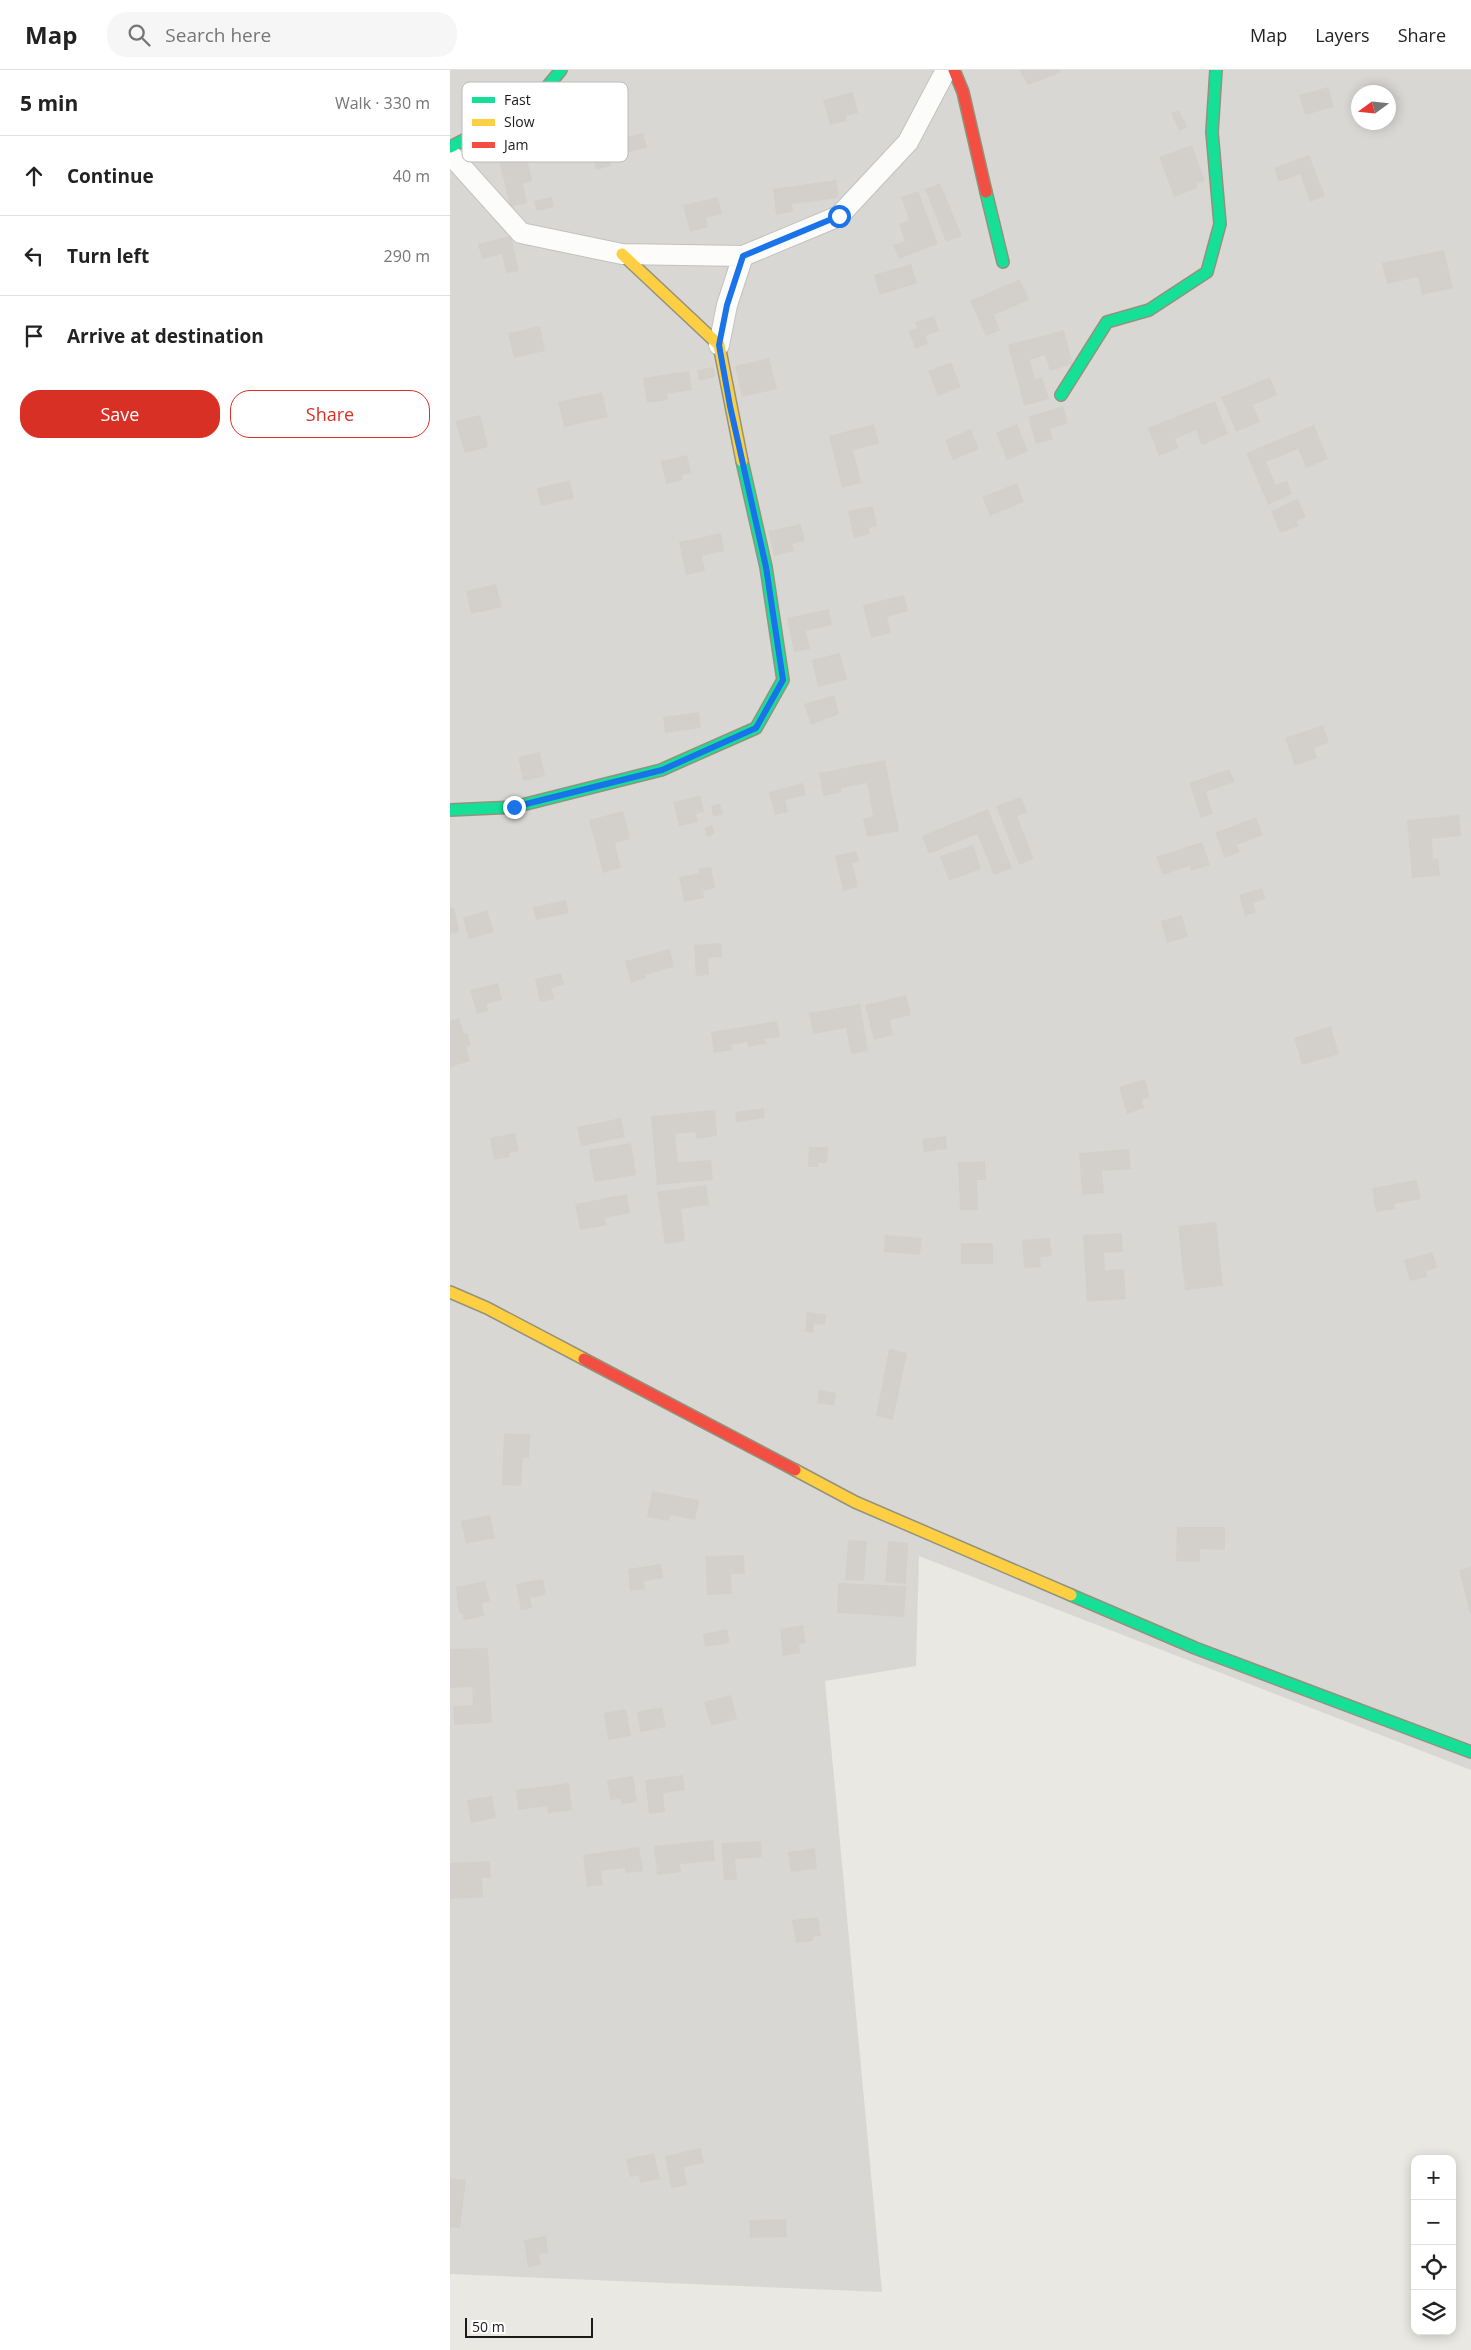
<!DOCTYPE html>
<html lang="en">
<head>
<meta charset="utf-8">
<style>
  :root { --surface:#fff; --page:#f6f6f6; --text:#222; --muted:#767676; --line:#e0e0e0; --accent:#d93025 }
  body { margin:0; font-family:"Open Sans",sans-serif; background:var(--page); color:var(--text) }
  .controls { position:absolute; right:15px; bottom:15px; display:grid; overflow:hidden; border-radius:10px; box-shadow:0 2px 12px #0003 }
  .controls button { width:45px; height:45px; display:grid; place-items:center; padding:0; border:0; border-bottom:1px solid var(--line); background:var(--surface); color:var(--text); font:25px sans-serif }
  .compass { position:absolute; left:901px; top:15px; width:45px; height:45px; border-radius:50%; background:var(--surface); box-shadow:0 2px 12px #0003; rotate:255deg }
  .scale { position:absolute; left:15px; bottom:12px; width:128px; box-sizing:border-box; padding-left:5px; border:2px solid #1b1b1b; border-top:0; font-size:14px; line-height:18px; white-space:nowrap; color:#1b1b1b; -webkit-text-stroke:4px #fff; paint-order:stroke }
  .stop { position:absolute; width:15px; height:15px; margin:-11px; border:4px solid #1a73e8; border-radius:50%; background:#fff }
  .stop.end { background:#1a73e8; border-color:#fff; box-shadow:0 1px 5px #0008 }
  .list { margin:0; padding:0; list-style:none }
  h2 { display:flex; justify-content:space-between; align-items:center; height:65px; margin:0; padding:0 20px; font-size:21px }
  h2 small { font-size:16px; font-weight:400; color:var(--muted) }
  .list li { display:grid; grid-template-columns:32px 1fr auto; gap:15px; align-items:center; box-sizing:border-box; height:80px; padding:0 20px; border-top:1px solid var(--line) }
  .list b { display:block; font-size:19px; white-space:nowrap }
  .list em { font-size:16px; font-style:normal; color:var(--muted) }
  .actions { display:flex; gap:10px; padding:15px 20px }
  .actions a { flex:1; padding:11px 0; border:1px solid var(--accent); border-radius:20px; text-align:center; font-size:18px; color:var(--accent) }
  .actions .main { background:var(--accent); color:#fff }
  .icon { flex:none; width:28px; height:28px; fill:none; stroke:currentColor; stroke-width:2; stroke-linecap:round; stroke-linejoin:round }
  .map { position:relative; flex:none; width:1021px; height:2280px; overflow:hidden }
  header { display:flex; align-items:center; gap:30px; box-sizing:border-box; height:70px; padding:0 25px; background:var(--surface); border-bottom:1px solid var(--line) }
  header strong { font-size:24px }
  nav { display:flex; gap:28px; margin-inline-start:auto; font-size:18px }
  .search { width:350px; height:45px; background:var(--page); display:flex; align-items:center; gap:12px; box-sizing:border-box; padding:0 18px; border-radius:20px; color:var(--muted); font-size:19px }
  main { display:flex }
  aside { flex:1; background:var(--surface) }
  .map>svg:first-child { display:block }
  .residential { fill:#d9d7d4; fill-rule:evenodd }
  .building { fill:#d3cfcb }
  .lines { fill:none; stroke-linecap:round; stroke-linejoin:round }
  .street-casing { stroke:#c2c2bf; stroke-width:22 }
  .fast-casing { stroke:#92937b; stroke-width:14 }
  .slow-casing { stroke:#92937b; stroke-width:14 }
  .jam-casing { stroke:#92937b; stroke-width:14 }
  .street { stroke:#fcfcfb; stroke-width:20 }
  .fast { stroke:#16e098; stroke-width:11 }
  .slow { stroke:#ffcf43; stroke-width:11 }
  .jam { stroke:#f24e42; stroke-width:11 }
  .route { stroke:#1a73e8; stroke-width:6 }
  .key { fill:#fff; stroke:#bbb; stroke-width:1 }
  .key-label { font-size:14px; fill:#1b1b1b }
</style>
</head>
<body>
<header>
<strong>Map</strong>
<div class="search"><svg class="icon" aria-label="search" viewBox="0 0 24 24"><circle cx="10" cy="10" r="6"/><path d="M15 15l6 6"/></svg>Search here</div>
<nav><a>Map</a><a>Layers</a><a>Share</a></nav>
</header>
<main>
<aside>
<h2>5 min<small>Walk · 330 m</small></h2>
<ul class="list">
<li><svg class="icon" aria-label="ahead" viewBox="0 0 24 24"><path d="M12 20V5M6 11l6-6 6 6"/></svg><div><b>Continue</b></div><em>40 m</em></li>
<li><svg class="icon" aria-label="left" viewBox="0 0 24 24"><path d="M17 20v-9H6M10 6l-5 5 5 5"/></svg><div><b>Turn left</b></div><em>290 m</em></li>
<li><svg class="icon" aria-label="arrive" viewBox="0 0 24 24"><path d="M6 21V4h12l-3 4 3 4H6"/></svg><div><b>Arrive at destination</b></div></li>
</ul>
<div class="actions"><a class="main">Save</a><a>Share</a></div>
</aside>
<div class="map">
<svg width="1021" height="2280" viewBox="0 0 1021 2280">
  <rect width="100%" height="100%" fill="#eae8e2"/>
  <path class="residential" d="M0 0H1021V1700L469 1486 466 1596 375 1611 432 2222 0 2204ZM908 22H938V52H908Z"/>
  <path class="building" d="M569 0H610L611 2 578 15Z
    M878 17 884 37 855 45 849 25Z
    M403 22 408 43 396 46 397 51 380 55 373 30Z
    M729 40 737 57 729 61 721 43Z
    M193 63 197 78 159 87 161 96 146 100 140 76Z
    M742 75 755 111 746 114 748 118 724 127 709 87Z
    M76 84 82 111 73 114 77 133 60 137 49 90Z
    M859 85 875 126 860 132 850 104 829 112 824 98Z
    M386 110 389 128 342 134 343 142 326 145 323 119Z
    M490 113 512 166 496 172 475 119Z
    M468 121 488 174 449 189 443 175 455 171 449 154 459 150 451 127Z
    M102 127 104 137 87 141 84 131Z
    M268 127 272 144 256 148 258 157 240 162 233 135Z
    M61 166 69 201 56 203 52 184 32 189 28 174Z
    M994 180 1003 218 972 225 968 207 937 214 932 193Z
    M461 194 467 213 430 225 424 205Z
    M570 209 579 230 544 245 550 260 536 266 520 231Z
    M484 246 489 261 476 266 478 274 465 279 459 261 467 258 465 252Z
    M90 256 95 281 64 288 58 263Z
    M614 260 623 294 600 301 595 285 580 290 585 309 592 307 599 329 574 336 558 275Z
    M319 288 327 319 292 327 285 296Z
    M501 292 511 317 488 326 478 301Z
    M263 297 265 307 249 311 247 300Z
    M239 301 242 320 217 324 218 330 197 333 193 308Z
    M820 307 827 325 803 335 810 352 786 362 771 327Z
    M152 322 158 347 114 357 108 332Z
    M765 331 778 364 752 375 746 360 725 369 729 378 709 386 698 358Z
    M613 336 618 353 600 359 603 369 586 374 578 347Z
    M30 345 38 377 15 383 5 351Z
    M424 354 429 374 403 380 411 413 392 418 379 366Z
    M567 354 578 381 557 390 546 363Z
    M864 355 878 389 856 398 848 379 816 392 826 415 837 410 842 424 818 435 796 383Z
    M521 359 529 379 503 390 495 370Z
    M237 385 241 403 232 405 233 410 216 414 211 391Z
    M120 410 124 428 91 436 87 418Z
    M567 413 574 432 540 446 532 427Z
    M848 429 856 447 846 451 848 456 830 463 821 441Z
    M423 436 427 456 419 458 420 464 404 468 398 441Z
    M351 454 355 471 342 474 344 481 324 486 318 461Z
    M271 463 274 481 252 486 255 501 236 505 229 472Z
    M46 514 52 537 21 544 16 521Z
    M454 525 458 541 437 547 441 563 421 568 413 535Z
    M379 539 382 555 356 561 360 579 344 582 337 548Z
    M390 583 397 610 368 617 362 590Z
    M384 625 389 644 361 655 354 634Z
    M249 642 251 658 215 663 213 647Z
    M873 655 879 673 864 678 867 688 845 696 835 668Z
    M90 682 95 706 73 711 68 687Z
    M435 690 449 761 417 767 413 749 423 746 417 713 391 718 392 722 373 726 369 703Z
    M780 699 784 712 756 722 763 744 751 748 739 713Z
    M353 713 356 725 335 730 338 742 325 745 319 722Z
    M250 726 254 742 246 744 248 752 229 756 223 732Z
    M571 727 577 742 567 746 584 789 569 795 546 736Z
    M270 734 273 744 263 747 261 736Z
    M538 739 562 798 544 805 527 764 479 784 472 766Z
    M173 741 180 769 165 773 171 798 153 803 139 750Z
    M1009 745 1011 766 982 769 983 789 988 788 990 806 962 808 957 750Z
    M806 747 813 765 787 775 790 782 775 788 765 763Z
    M262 755 265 764 257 767 254 758Z
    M752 772 760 795 741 801 740 796 713 805 706 787Z
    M523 775 531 799 499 811 490 786Z
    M406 781 409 791 402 793 408 817 393 821 385 786Z
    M261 797 265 818 253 821 254 828 234 832 229 807 249 803 248 799Z
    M812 818 816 829 803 833 806 842 795 846 789 825Z
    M116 830 119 843 86 850 83 837Z
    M4 837 9 862 0 864V838Z
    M37 840 44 862 19 869 13 848Z
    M732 845 738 867 717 873 711 851Z
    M271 873 272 887 258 888 259 905 246 906 244 875Z
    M220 879 224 897 195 905 196 908 181 913 175 891Z
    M111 903 114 915 101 918 104 929 90 932 85 909Z
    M48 913 52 930 36 934 38 941 27 944 20 920Z
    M456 925 461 945 440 950 443 965 424 970 415 935Z
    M410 934 418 981 401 984 396 958 363 964 359 943Z
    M9 948 14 964 17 963 21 975 16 977 20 991 0 997V951Z
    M327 951 330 967 315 969 316 974 298 977 297 972 281 975 282 980 264 983 261 962Z
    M881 956 889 984 852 995 844 968Z
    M695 1009 700 1027 692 1030 694 1038 677 1044 669 1017Z
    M314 1038 315 1048 286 1052 285 1042Z
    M265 1040 267 1066 246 1069 245 1062 225 1064 228 1092 261 1090 263 1110 207 1115 201 1046Z
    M171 1048 175 1067 131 1076 127 1057Z
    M65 1063 69 1081 59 1083 60 1087 44 1090 40 1068Z
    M496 1066 497 1079 474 1082 472 1069Z
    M181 1073 186 1105 144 1112 139 1080Z
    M359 1077H378L377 1093H368V1097H358Z
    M679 1079 681 1099 652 1101 654 1123 632 1125 629 1083Z
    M535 1091 536 1110H527L528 1140H510L508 1092Z
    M967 1110 971 1129 944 1134 945 1139 926 1142 922 1118Z
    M256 1115 259 1135 231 1139 235 1171 215 1174 207 1122Z
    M177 1124 180 1143 155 1148 157 1155 130 1160 125 1134Z
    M766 1152 773 1216 735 1220 728 1156Z
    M672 1163 673 1182 654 1183 655 1200 674 1199 676 1229 637 1232 633 1165Z
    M435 1165 472 1168 470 1185 434 1182Z
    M600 1168 602 1186 590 1187 591 1197 574 1198 572 1170Z
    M511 1173H543V1194H511Z
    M983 1182 987 1198 976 1201 977 1207 960 1211 954 1190Z
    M357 1242 376 1244 375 1255 364 1254 363 1263 355 1262Z
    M439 1279 457 1283 443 1350 426 1346Z
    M369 1320 386 1323 384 1336 367 1333Z
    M54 1363 80 1364 79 1388H73L71 1416 52 1415Z
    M202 1421 249 1430 245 1450 220 1445 219 1451 197 1447Z
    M40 1445 45 1468 16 1474 11 1451Z
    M727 1457H775V1480L750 1479V1492L726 1491Z
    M398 1470 417 1471 414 1511 395 1510Z
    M438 1471 458 1473 456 1514 435 1512Z
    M294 1485 295 1504H281L282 1524 257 1525 255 1486Z
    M211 1494 213 1508 194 1511 195 1519 180 1521 178 1499Z
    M1021 1497V1544H1020L1009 1500Z
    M93 1509 96 1525 80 1528 82 1538 71 1540 66 1514Z
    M35 1511 40 1531 32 1533 34 1546 14 1550 12 1543H9L6 1517Z
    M388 1513 456 1516 454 1547 387 1543Z
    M353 1555 356 1573 349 1574 350 1583 333 1586 330 1559Z
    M277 1559 280 1573 255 1577 253 1564Z
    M38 1578 42 1653 4 1655 3 1636 23 1635 22 1617 0 1618V1579Z
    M281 1625 287 1649 261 1656 254 1632Z
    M212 1637 216 1657 190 1662 187 1642Z
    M176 1639 181 1666 158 1670 154 1643Z
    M233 1705 235 1720 213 1723 215 1742 199 1744 195 1710Z
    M183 1706 187 1732 172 1734 171 1729 160 1730 157 1710Z
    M119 1713 122 1740 98 1743 97 1736 68 1740 66 1720Z
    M42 1726 46 1748 21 1753 17 1730Z
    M263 1770 265 1791 230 1794 231 1802 207 1805 204 1776Z
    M311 1771 312 1787 285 1789 287 1810H274L271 1773Z
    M189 1777 193 1801 176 1803 175 1798 151 1801 153 1815 137 1817 133 1785Z
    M365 1778 367 1799 341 1802 338 1782Z
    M40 1791 41 1808H32L33 1827 0 1829V1793Z
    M368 1847 371 1866 363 1867V1871L346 1873 342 1850Z
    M251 2078 254 2093 234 2097 237 2115 221 2118 215 2086Z
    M204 2083 210 2109 190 2113 189 2105 180 2107 176 2089Z
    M0 2108 16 2110 10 2158 0 2157Z
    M336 2149 337 2167 300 2168 299 2150Z
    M96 2166 98 2183 89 2184 91 2195 78 2197 74 2170Z"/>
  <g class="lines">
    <defs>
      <path id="street" d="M0 84 71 163 172 184 293 186
        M269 275 277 235 293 186 389 146 458 72 496 0"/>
      <path id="fast" d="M0 77 82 35 111 0
        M536 122 553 192
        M611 325 657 252 699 240 757 202 770 154 762 62 766 0
        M0 740 64 737 211 700 306 658 333 610 316 497 292 391
        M621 1525 745 1578 1021 1682"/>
      <path id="slow" d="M172 184 269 275 292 391
        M0 1222 37 1238 134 1289
        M345 1400 405 1432 621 1525"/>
      <path id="jam" d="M504 0 513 22 536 122
        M134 1289 345 1400"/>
    </defs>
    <use href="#street" class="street-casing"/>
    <use href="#fast" class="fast-casing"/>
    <use href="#slow" class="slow-casing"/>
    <use href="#jam" class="jam-casing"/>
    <use href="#street" class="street"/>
    <use href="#fast" class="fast"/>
    <use href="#slow" class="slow"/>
    <use href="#jam" class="jam"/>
  </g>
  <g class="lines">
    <path class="route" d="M64 737 212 700 306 658 333 610 316 497 280 336 269 275 277 235 293 186 389 146"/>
  </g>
  <rect x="12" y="12" width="166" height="80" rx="8" class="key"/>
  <rect x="22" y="27" width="23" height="6" fill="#16e098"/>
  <rect x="22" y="49" width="23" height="7" fill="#ffcf43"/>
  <rect x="22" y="72" width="23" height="6" fill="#f24e42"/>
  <g class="key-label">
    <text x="54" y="35">Fast</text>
    <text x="54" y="57">Slow</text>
    <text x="54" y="80">Jam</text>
  </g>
</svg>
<div class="controls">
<button>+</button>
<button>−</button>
<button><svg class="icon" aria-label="locate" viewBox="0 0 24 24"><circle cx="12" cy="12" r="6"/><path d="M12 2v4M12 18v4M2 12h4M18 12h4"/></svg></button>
<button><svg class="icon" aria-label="layers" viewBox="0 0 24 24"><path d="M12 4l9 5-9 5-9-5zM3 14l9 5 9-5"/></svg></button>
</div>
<svg class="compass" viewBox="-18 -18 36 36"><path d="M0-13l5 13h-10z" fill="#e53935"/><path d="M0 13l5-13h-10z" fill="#767676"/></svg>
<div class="scale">50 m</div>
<div class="stop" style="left:389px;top:146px"></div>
<div class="stop end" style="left:64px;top:737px"></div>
</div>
</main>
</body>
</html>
